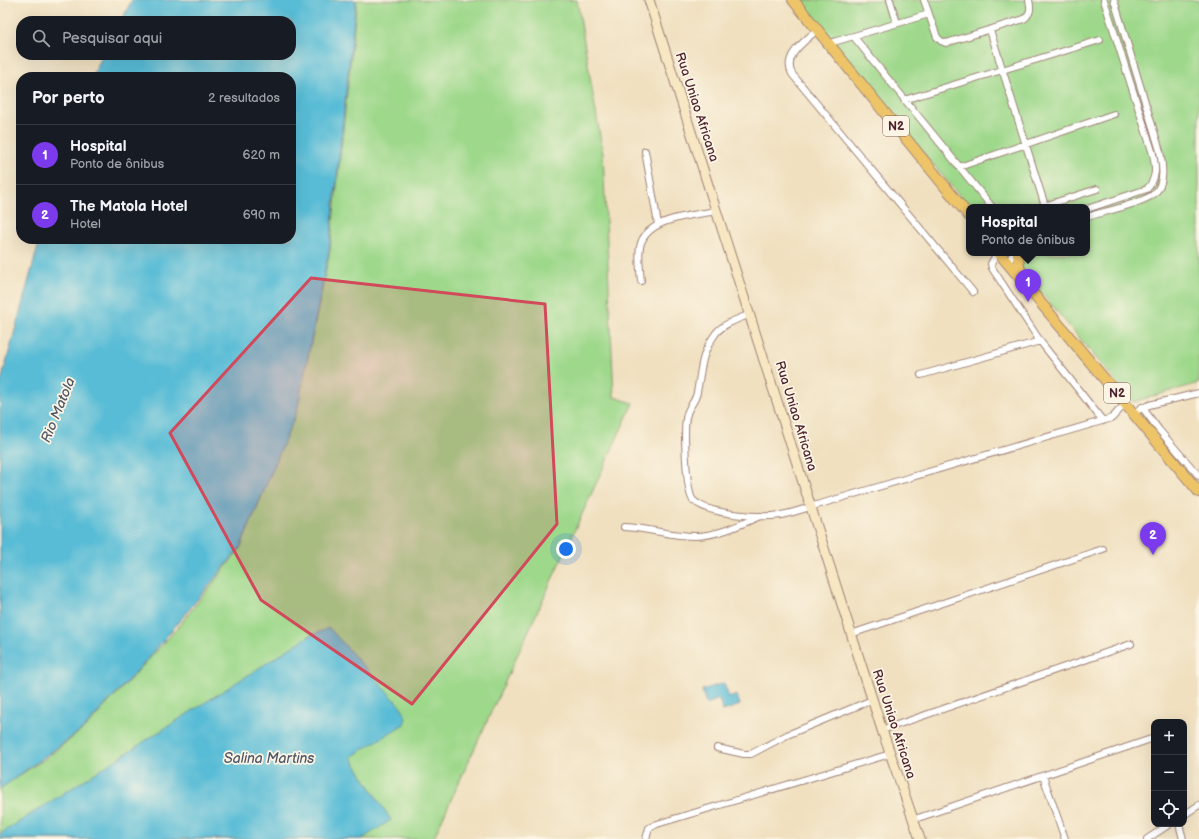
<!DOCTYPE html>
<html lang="pt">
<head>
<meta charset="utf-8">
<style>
  :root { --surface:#171b24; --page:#20242c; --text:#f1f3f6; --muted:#9ea1a6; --line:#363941; --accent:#7c3aed }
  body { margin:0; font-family:"Balsamiq Sans",sans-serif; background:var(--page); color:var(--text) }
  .controls { position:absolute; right:12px; bottom:12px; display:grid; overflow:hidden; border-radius:8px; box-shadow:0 4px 16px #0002 }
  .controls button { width:36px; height:36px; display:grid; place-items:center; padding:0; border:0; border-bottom:1px solid var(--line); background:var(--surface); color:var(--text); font:20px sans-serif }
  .you { position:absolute; left:566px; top:549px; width:14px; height:14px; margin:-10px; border:3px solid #fff; border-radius:50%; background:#1a73e8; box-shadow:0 0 0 6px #1a73e833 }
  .badge { display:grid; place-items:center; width:26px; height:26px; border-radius:50%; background:var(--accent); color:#fff; font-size:13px; font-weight:700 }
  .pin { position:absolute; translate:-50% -33px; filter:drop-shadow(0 1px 2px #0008) }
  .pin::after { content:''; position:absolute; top:21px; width:14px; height:12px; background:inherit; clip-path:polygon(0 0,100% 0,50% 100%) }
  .popup { position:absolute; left:966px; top:204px; width:124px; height:52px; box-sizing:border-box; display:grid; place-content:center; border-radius:8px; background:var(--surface); filter:drop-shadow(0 1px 3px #0005); font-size:13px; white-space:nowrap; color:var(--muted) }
  .popup b { font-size:15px; color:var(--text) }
  .popup::after { content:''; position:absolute; left:50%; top:100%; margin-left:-8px; border:8px solid transparent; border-top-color:var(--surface) }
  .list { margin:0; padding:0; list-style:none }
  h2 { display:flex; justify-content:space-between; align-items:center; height:52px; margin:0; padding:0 16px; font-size:17px }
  h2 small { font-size:13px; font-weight:400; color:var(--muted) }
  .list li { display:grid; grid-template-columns:26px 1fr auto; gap:12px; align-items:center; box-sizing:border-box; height:60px; padding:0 16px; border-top:1px solid var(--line) }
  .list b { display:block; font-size:15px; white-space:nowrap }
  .list p { margin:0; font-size:13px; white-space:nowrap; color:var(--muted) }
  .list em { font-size:13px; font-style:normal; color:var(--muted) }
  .icon { flex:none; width:22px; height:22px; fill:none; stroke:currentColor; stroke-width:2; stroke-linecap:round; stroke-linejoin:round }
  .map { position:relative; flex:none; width:1199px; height:839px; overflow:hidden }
  .search { position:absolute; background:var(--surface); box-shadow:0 4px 16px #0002; left:16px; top:16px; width:280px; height:44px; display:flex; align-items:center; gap:10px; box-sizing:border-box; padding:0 14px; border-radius:16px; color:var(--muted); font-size:15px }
  .panel { position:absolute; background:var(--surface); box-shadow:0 4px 16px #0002; left:16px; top:72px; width:280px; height:172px; border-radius:16px }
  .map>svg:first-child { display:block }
  .green { fill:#9ed88b; stroke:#747c5b }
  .water { fill:#58bcd6; stroke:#516e80 }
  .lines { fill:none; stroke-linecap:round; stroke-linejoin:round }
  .minor-casing { stroke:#9d8076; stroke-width:8 }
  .secondary-casing { stroke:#9d8076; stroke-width:11 }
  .primary-casing { stroke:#9d8076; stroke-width:12 }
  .minor { stroke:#fff; stroke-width:6 }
  .secondary { stroke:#f8e7c3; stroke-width:9 }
  .primary { stroke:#eec469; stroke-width:10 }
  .marked { fill:#d1495b; fill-opacity:0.2; stroke:#d1495b; stroke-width:3; stroke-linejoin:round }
  .labels { text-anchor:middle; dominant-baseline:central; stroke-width:3.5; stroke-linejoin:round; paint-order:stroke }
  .shield { fill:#fcf5e5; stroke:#7f5f63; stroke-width:1 }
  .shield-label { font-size:12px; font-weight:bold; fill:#4a1f2b }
  .street-label { font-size:13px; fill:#4a1f2b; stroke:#fcf5e5 }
  .water-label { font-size:14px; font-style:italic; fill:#4f5667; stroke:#fcf5e5 }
</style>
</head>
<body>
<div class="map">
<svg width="1199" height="839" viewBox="0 0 1199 839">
  <rect width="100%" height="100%" fill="#fcf5e5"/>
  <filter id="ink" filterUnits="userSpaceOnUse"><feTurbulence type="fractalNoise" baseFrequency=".025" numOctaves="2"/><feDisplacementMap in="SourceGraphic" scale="8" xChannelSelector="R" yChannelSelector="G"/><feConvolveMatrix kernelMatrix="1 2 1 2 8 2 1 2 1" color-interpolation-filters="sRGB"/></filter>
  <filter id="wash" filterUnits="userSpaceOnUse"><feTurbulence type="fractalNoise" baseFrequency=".012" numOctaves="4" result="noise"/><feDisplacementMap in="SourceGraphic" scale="16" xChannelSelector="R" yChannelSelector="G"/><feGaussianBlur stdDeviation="0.9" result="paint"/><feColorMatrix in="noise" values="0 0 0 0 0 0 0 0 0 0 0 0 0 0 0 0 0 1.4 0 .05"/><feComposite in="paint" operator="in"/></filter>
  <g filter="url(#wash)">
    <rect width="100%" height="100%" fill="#f0e0c0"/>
    <path class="green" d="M357 0H577L603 154 614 397 633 403 433 839H0V788L46 758 86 727 174 632 240 549 297 411 330 251Z
      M795 0H1199V383L1133 402 1008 253H1087V207H969Z"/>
    <path class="water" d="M132 0H356L329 251 297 411 240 548 148 659 83 729 0 789V385L40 239H291V77H92L103 55H291V21H121Z
      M329 628 402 708 406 718 404 724 351 757 391 820 362 839H0V834L309 636Z
      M724 683 729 698 737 695 740 705 723 711 719 699 706 704 702 690Z"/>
  </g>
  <g filter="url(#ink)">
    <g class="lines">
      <defs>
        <path id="minor" d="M890 0 897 23
          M924 0 937 37 941 41 946 43 1024 19C1031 13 1031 9 1029 0
          M818 29C806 41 782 55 792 74L973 292
          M990 30 1045 206
          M854 37 992 207
          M830 43 929 14
          M904 100 1100 40
          M645 151 658 224
          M959 167 1114 114
          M1041 207 1097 189
          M1087 209 1147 189C1157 178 1156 168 1153 154L1104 0
          M1087 217C1102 212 1145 203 1155 193 1166 182 1162 164 1160 151L1114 0
          M997 253 991 264 992 268 1040 341 1103 421
          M1008 264 1013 253
          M641 281C640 270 638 258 640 247 645 218 693 215 717 211
          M750 314C739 319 724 323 716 333 700 355 702 368 697 392 696 401 689 406 687 414 683 424 686 494 693 500 708 515 761 518 781 515 791 513 801 510 810 507L1112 418 1126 403
          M921 375 1040 341
          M1142 407 1159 430 1199 476
          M1134 412 1149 405 1199 393
          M624 527C648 528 671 536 695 536 717 536 740 525 760 516
          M851 634 1103 549
          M882 730 1131 644
          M717 748 744 754H751L787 735 872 700
          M1043 776 1065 839
          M1184 815 1199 805
          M912 820 1154 738
          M1179 824 1183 839
          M646 839 649 828 657 824 890 754
          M1147 839 1170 824"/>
        <path id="secondary" d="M649 0 882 730 920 839"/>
        <path id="primary" d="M793 0 969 216
          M999 253 1199 492
          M1018 253 1019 267 1023 276"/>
      </defs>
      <use href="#minor" class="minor-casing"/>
      <use href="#secondary" class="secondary-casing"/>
      <use href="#primary" class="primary-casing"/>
      <use href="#minor" class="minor"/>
      <use href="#secondary" class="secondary"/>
      <use href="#primary" class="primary"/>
    </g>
  </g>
  <path class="marked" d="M311 278 545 304 557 524 412 704 261 600 170 433Z"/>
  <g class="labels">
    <g class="shield">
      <rect x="883" y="116" width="26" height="20" rx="3"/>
      <rect x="1104" y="383" width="26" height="20" rx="3"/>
    </g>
    <g class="shield-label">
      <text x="896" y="126">N2</text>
      <text x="1117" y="393">N2</text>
    </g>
    <g class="street-label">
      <text transform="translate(697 107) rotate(72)">Rua Uniao Africana</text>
      <text transform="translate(796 416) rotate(73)">Rua Uniao Africana</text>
      <text transform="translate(894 724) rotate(72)">Rua Uniao Africana</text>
    </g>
    <g class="water-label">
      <text transform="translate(58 410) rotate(-68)">Rio Matola</text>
      <text x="269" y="758">Salina Martins</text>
    </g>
  </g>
</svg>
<div class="controls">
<button>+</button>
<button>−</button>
<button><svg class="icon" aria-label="locate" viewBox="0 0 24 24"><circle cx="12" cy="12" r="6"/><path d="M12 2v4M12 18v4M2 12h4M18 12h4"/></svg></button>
</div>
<div class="you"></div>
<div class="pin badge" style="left:1028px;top:302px">1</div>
<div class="popup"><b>Hospital</b>Ponto de ônibus</div>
<div class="pin badge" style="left:1153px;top:555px">2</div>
<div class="search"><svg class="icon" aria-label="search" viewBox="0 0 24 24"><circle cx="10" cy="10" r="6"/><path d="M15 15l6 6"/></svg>Pesquisar aqui</div>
<section class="panel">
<h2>Por perto<small>2 resultados</small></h2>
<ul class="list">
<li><span class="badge">1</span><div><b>Hospital</b><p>Ponto de ônibus</p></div><em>620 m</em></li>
<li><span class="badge">2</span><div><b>The Matola Hotel</b><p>Hotel</p></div><em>690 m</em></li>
</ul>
</section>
</div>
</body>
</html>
